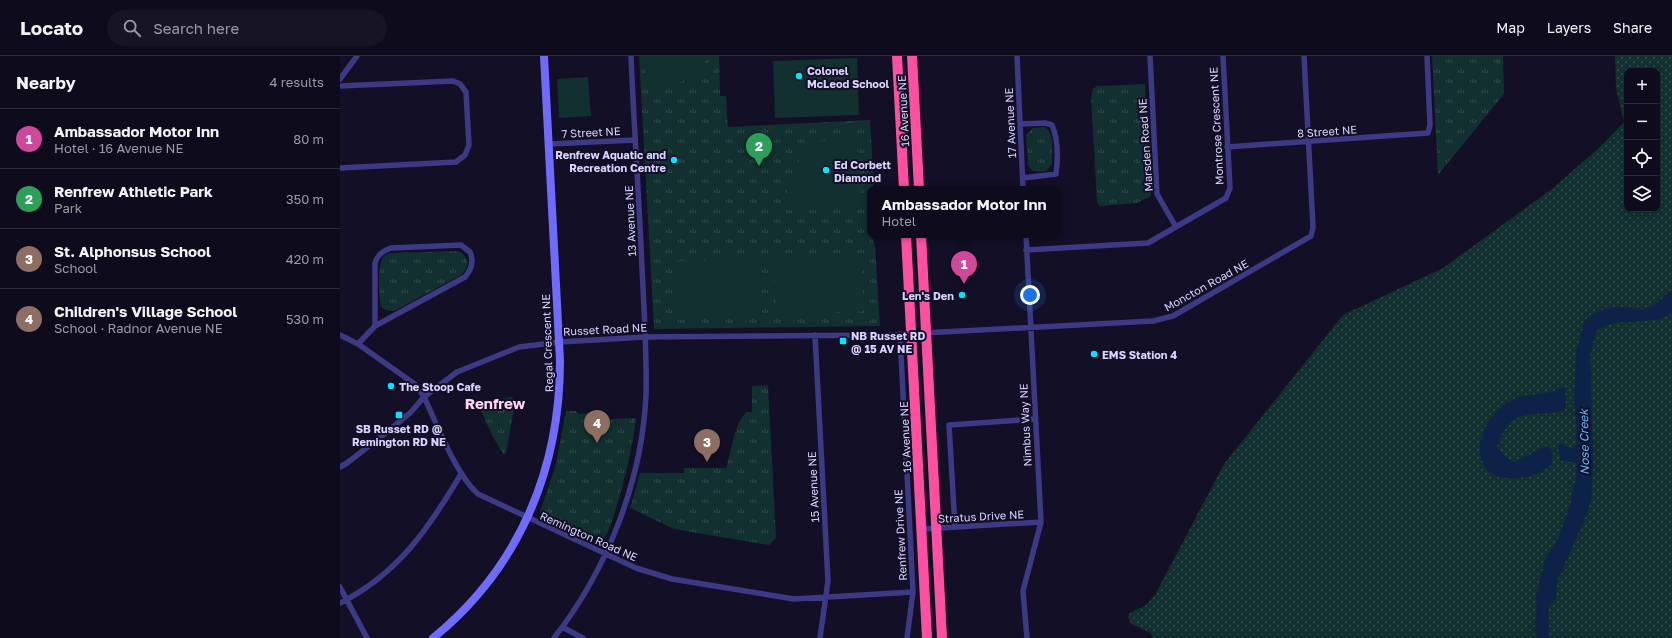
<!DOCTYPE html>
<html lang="en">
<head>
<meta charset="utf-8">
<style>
  :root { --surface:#0e0b1c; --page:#171425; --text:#f1f3f6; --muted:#9b9ba3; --line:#2e2b3b; --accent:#0f766e }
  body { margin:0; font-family:"Golos Text",sans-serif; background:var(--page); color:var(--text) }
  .controls { position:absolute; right:12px; top:12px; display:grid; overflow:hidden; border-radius:8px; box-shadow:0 2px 6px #0003 }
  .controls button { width:36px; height:36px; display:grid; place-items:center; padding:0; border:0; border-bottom:1px solid var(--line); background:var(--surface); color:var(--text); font:20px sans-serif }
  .you { position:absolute; left:690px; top:239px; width:14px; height:14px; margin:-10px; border:3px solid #fff; border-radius:50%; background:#1a73e8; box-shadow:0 0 0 6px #1a73e833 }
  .badge { display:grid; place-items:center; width:26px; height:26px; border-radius:50%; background:var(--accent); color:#fff; font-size:13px; font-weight:700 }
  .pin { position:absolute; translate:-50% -33px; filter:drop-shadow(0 1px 2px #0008) }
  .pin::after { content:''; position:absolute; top:21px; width:14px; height:12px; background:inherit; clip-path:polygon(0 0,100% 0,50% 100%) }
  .popup { position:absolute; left:527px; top:130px; width:194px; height:52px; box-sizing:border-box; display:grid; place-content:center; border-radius:8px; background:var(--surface); filter:drop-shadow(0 1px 3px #0005); font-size:13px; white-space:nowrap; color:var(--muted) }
  .popup b { font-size:15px; color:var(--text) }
  .popup::after { content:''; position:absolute; left:50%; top:100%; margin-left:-8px; border:8px solid transparent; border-top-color:var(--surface) }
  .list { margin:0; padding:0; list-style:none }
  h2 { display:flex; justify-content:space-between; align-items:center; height:52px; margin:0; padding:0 16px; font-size:17px }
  h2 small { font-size:13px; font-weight:400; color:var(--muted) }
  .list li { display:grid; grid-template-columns:26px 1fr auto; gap:12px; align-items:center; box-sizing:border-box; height:60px; padding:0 16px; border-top:1px solid var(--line) }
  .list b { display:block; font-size:15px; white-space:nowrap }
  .list p { margin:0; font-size:13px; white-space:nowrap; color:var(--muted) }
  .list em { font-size:13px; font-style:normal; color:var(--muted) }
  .icon { flex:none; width:22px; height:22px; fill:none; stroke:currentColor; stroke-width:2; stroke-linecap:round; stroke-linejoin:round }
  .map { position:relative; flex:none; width:1332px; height:582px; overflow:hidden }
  header { display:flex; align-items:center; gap:24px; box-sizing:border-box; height:56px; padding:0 20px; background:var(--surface); border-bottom:1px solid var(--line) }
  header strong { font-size:19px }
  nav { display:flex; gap:22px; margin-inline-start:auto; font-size:14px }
  .search { width:280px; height:36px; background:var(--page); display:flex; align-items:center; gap:10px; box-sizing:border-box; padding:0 14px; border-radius:22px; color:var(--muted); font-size:15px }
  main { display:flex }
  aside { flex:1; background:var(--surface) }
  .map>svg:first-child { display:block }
  .grass { fill:url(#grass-dots); fill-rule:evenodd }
  .park { fill:url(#park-tufts) }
  .pitch { fill:#12302f }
  .water { fill:#0c2248 }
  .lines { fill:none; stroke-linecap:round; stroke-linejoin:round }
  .street { stroke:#3d3a85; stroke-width:5.5 }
  .secondary { stroke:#6f6bff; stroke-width:8 }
  .highway { stroke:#ff4fa3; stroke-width:10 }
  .poi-dot { fill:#00e5ff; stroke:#130f26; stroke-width:1.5 }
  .labels { text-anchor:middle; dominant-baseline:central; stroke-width:4; stroke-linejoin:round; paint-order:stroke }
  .poi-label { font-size:11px; font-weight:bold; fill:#d9d4ff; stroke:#130f26; text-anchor:start }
  .street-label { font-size:11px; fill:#d9d4ff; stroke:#130f26 }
  .water-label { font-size:12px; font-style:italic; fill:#62b6ff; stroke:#130f26 }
  .district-label { font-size:15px; font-weight:bold; fill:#ffd6f0; stroke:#130f26 }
</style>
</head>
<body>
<header>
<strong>Locato</strong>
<div class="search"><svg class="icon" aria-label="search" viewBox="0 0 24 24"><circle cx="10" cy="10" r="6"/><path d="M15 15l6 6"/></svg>Search here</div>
<nav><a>Map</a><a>Layers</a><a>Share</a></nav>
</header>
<main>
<aside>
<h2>Nearby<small>4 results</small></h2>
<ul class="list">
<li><span class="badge" style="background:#d1479c">1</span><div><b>Ambassador Motor Inn</b><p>Hotel · 16 Avenue NE</p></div><em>80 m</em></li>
<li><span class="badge" style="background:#2e9e5b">2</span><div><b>Renfrew Athletic Park</b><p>Park</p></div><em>350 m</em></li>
<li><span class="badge" style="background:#8d6e63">3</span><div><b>St. Alphonsus School</b><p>School</p></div><em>420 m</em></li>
<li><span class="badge" style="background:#8d6e63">4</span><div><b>Children's Village School</b><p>School · Radnor Avenue NE</p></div><em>530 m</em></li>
</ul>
</aside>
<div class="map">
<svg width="1332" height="582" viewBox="0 0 1332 582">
  <defs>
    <pattern id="grass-dots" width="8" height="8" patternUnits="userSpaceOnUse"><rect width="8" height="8" fill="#12302f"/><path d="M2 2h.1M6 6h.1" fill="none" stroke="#344d4e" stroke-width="1.8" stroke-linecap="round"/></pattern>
    <pattern id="park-tufts" width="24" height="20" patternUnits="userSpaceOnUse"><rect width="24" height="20" fill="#12302f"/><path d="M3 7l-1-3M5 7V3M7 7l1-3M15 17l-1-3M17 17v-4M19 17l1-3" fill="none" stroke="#344d4e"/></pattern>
  </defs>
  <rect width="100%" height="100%" fill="#130f26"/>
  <path class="grass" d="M1275 0H1332V582H812L811 577 791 568 788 561 790 557 806 549 815 539 884 408 1003 259 1103 212 1212 133 1261 90 1284 66 1276 32ZM1287 15H1317V153H1287Z"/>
  <path class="park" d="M299 0H379L380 40H386L388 71 530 64 534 133H530V171L528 173 535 189 540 270 314 273Z
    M1092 0H1163L1164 38 1098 119Z
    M805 28 811 140 797 147 760 150 757 146 751 41 753 33 757 30Z
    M704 71C715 75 712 97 712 108L706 115C698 116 692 117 688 109L686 79 693 72Z
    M118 195C129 200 131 211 121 219L54 255H49L42 252C38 245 38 211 42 203 43 200 46 199 49 197Z
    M428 329 436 482 429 489 334 473 290 452 300 417H344V412H386C393 392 392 373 406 356H412V330Z
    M169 341H172L175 347 166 398 164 399 153 381 141 355C146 347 160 344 169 341Z
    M226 355H236L239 358 257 356 259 371 269 367 270 363 296 362C292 395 284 427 274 459 271 467 268 478 263 484L200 457 216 408Z"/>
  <path class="pitch" d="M305 0H369C355 23 332 34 306 31Z
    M517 2 519 59 435 62 433 5Z
    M248 21 251 60 219 62 217 23Z
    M518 78 521 147 516 152 447 154C445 108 471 78 518 78Z
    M521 197 523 255 436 259 433 200Z
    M419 201 422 259 335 264 332 206Z"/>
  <path class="water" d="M1332 233V257C1307 273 1272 258 1256 276L1250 299 1253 406 1251 443 1248 455 1218 523 1215 544 1209 548 1208 551 1209 582H1197L1195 570 1197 552 1196 540 1206 501 1217 485 1230 450 1236 422V407L1220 404 1218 391 1219 387 1232 393 1237 389V385L1235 382 1237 376 1234 342 1236 297 1245 264 1259 255 1275 251H1283L1304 254 1315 249Z
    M1221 332H1225L1226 349 1224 354C1198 363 1175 348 1160 382 1157 387 1156 392 1161 396 1165 400 1171 406 1176 406L1207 390 1209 391 1212 395V408C1205 415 1195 419 1185 421 1126 433 1129 369 1171 345 1186 336 1206 341 1221 332Z"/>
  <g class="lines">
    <path class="street" d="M677 0 683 133
      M810 0 817 138 836 171
      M0 23 17 0
      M0 30 113 25 120 28 126 36 129 89 125 99 116 106 0 112
      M680 68 705 67 712 69C718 83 718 103 716 118L683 122
      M209 88 295 84
      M887 91 1088 77 1090 69 1087 0
      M686 179 701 466 683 535 687 582
      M686 194 808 187 886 142 890 132 883 0
      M560 278 573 536 567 582
      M0 279 18 288 69 324 76 329 84 341C97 368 116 419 138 438L296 512 332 523 454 543 573 536
      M475 279 488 525 480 582
      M18 288 35 270 125 221C132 213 134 205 130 196L121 189 51 192C43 195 38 198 35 207V270
      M0 411 7 407 43 379 71 356 84 341 117 316 179 291 220 286 305 281 545 279 813 265 833 260 971 180 973 171 964 0
      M615 471 609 369 695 363
      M583 473 701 466
      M0 531 27 582
      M0 547C58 518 89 472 121 418
      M222 571 243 582
      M214 582C267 514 302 426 306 339 307 297 304 254 302 212 299 141 294 71 291 0"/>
    <path class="secondary" d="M93 582C179 512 220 414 220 305L204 0"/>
    <path class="highway" d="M557 0 564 133
      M572 0 579 133
      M566 179 587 582
      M581 179 602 582"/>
  </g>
  <g class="poi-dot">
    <circle cx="459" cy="20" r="4"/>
    <circle cx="334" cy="104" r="4"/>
    <circle cx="486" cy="114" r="4"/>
    <circle cx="622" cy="239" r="4"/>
    <rect x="499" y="281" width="8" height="8" rx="2"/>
    <circle cx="754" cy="298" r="4"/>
    <circle cx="51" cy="330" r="4"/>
    <rect x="55" y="355" width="8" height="8" rx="2"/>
  </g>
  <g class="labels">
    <g class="poi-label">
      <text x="467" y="14">Colonel<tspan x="467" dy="13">McLeod School</tspan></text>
      <text x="326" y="98" text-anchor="end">Renfrew Aquatic and<tspan x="326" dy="13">Recreation Centre</tspan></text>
      <text x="494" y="108">Ed Corbett<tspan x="494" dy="13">Diamond</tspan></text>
      <text x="614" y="239" text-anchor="end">Len's Den</text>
      <text x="511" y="279">NB Russet RD<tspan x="511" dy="13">@ 15 AV NE</tspan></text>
      <text x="762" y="298">EMS Station 4</text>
      <text x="59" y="330">The Stoop Cafe</text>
      <text x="59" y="372" text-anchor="middle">SB Russet RD @<tspan x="59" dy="13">Remington RD NE</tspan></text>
    </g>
    <g class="street-label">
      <text transform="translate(563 55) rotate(-93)">16 Avenue NE</text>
      <text transform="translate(670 67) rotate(-93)">17 Avenue NE</text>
      <text transform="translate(876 70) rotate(-93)">Montrose Crescent NE</text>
      <text transform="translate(987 75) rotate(-4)">8 Street NE</text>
      <text transform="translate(251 76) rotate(-3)">7 Street NE</text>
      <text transform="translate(805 89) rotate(-94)">Marsden Road NE</text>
      <text transform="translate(290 165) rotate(-93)">13 Avenue NE</text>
      <text transform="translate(866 229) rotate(-29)">Moncton Road NE</text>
      <text transform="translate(265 273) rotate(-3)">Russet Road NE</text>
      <text transform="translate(207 287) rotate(-92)">Regal Crescent NE</text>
      <text transform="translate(685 369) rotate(-93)">Nimbus Way NE</text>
      <text transform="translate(565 381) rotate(-93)">16 Avenue NE</text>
      <text transform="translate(473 431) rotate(-93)">15 Avenue NE</text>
      <text transform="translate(641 460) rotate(-3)">Stratus Drive NE</text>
      <text transform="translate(560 479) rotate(-93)">Renfrew Drive NE</text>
      <text transform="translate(249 480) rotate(24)">Remington Road NE</text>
    </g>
    <g class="water-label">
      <text transform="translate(1244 386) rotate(-91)">Nose Creek</text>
    </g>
    <g class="district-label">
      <text x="155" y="347">Renfrew</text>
    </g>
  </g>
</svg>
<div class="controls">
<button>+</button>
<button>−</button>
<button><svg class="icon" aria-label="locate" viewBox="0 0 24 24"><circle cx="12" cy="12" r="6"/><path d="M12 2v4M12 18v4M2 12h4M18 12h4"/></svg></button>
<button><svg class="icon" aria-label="layers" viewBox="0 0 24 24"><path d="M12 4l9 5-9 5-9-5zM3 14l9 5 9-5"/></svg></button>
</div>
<div class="you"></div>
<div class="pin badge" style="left:624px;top:228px;background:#d1479c">1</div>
<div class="popup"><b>Ambassador Motor Inn</b>Hotel</div>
<div class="pin badge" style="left:419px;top:110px;background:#2e9e5b">2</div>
<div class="pin badge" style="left:367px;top:406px;background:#8d6e63">3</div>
<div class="pin badge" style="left:257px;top:387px;background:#8d6e63">4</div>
</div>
</main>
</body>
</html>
